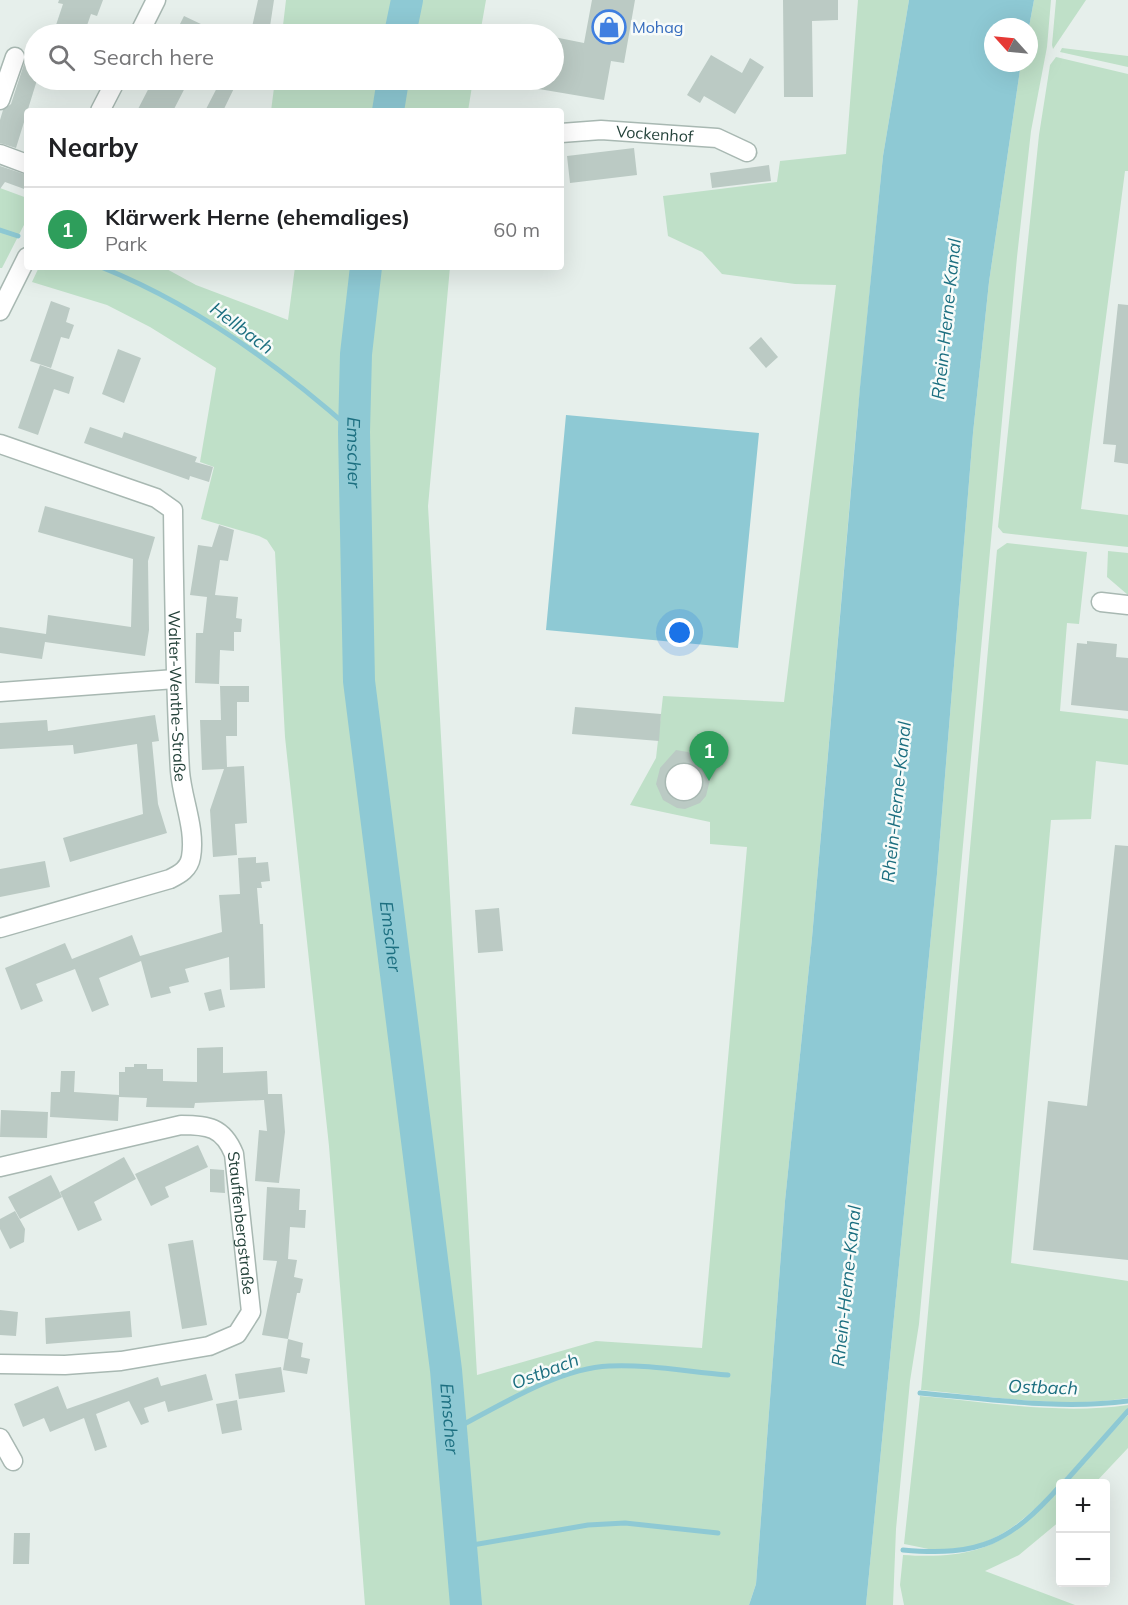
<!DOCTYPE html>
<html lang="en">
<head>
<meta charset="utf-8">
<style>
  :root { --surface:#fff; --page:#f6f6f6; --text:#202124; --muted:#757577; --line:#e0e0e0; --accent:#7f4e3f }
  body { margin:0; font-family:Mulish,sans-serif; background:var(--page); color:var(--text) }
  .controls { position:absolute; right:18px; bottom:18px; display:grid; overflow:hidden; border-radius:6px; box-shadow:0 6px 24px #0002 }
  .controls button { width:54px; height:54px; display:grid; place-items:center; padding:0; border:0; border-bottom:2px solid var(--line); background:var(--surface); color:var(--text); font:30px sans-serif }
  .compass { position:absolute; left:984px; top:18px; width:54px; height:54px; border-radius:50%; background:var(--surface); box-shadow:0 6px 24px #0002; rotate:297deg }
  .you { position:absolute; left:680px; top:633px; width:21px; height:21px; margin:-15px; border:4px solid #fff; border-radius:50%; background:#1a73e8; box-shadow:0 0 0 9px #1a73e833 }
  .badge { display:grid; place-items:center; width:39px; height:39px; border-radius:50%; background:var(--accent); color:#fff; font-size:20px; font-weight:700 }
  .pin { position:absolute; translate:-50% -50px; filter:drop-shadow(0 2px 3px #0008) }
  .pin::after { content:''; position:absolute; top:32px; width:21px; height:18px; background:inherit; clip-path:polygon(0 0,100% 0,50% 100%) }
  .list { margin:0; padding:0; list-style:none }
  h2 { display:flex; justify-content:space-between; align-items:center; height:78px; margin:0; padding:0 24px; font-size:26px }
  h2 small { font-size:20px; font-weight:400; color:var(--muted) }
  .list li { display:grid; grid-template-columns:39px 1fr auto; gap:18px; align-items:center; box-sizing:border-box; height:84px; padding:0 24px; border-top:2px solid var(--line) }
  .list b { display:block; font-size:22px; white-space:nowrap }
  .list p { margin:0; font-size:20px; white-space:nowrap; color:var(--muted) }
  .list em { font-size:20px; font-style:normal; color:var(--muted) }
  .icon { flex:none; width:33px; height:33px; fill:none; stroke:currentColor; stroke-width:2; stroke-linecap:round; stroke-linejoin:round }
  .map { position:relative; flex:none; width:1128px; height:1605px; overflow:hidden }
  .search { position:absolute; background:var(--surface); box-shadow:0 6px 24px #0002; left:24px; top:24px; width:540px; height:66px; display:flex; align-items:center; gap:15px; box-sizing:border-box; padding:0 21px; border-radius:33px; color:var(--muted); font-size:22px }
  .panel { position:absolute; background:var(--surface); box-shadow:0 6px 24px #0002; left:24px; top:108px; width:540px; height:162px; border-radius:6px }
  .map>svg:first-child { display:block }
  .green { fill:#bfe0c8 }
  .water { fill:#8ec9d4 }
  .lines { fill:none; stroke-linecap:round; stroke-linejoin:round }
  .stream { stroke:#8ec9d4; stroke-width:5 }
  .river { stroke:#8ec9d4; stroke-width:32 }
  .building { fill:#bbcac4 }
  .minor-casing { stroke:#a8b8b2; stroke-width:21 }
  .minor { stroke:#fff; stroke-width:18 }
  .labels { text-anchor:middle; dominant-baseline:central; stroke-width:5; stroke-linejoin:round; paint-order:stroke }
  .shop-label { font-size:16px; fill:#366cbe; stroke:#f7fbf9; text-anchor:start }
  .street-label { font-size:16px; fill:#24423a; stroke:#f7fbf9 }
  .water-label { font-size:18px; font-style:italic; fill:#1c6f80; stroke:#f7fbf9 }
</style>
</head>
<body>
<div class="map">
<svg width="1128" height="1605" viewBox="0 0 1128 1605">
  <rect width="100%" height="100%" fill="#e6efeb"/>
  <path class="green" d="M286 0H486L480 34H282Z
    M858 0H909L883 156 857 420 812 938 785 1201 756 1584 749 1605H365L329 1146 285 737 275 552 267 540 259 536 201 519 214 467 200 462 216 368 150 327 107 305 32 282 39 267H163L196 285 288 320 295 267H450L428 506 477 1375 596 1341 702 1348 747 847 710 844V822L630 805 656 758 663 696 784 702 836 285 795 284 722 274 702 252 668 236 663 196 777 182 780 161 846 154Z
    M1034 0H1051L1047 47 1031 131 1017 257 919 1324 910 1381 896 1529 893 1605H866L937 874 973 433 989 282 1021 63H1029V27Z
    M1056 0H1086L1053 49 1052 45Z
    M1062 48 1128 56V67L1060 52Z
    M1056 57 1128 74V171H1125L1081 509 1128 515V547L1003 533 998 527 1039 135 1050 65Z
    M275 80H473L468 111H271Z
    M0 188 27 198V219L2 268H0Z
    M1007 543 1087 552 1079 624 1067 623 1060 711 1128 719V765L1096 761 1091 819 1051 820 1011 1263 1128 1281V1398C1060 1409 989 1396 921 1390L997 550Z
    M1108 551 1128 553V595L1107 577Z
    M920 1396C989 1402 1059 1415 1128 1405V1409C1108 1431 1089 1452 1069 1474 1034 1511 1002 1547 948 1550 932 1551 920 1547 904 1544Z
    M1128 1415V1448L1095 1483H1065Z
    M1060 1489V1521L1019 1555 985 1571 1075 1605H904L900 1585 903 1555C977 1560 1010 1544 1060 1489Z"/>
  <path class="water" d="M909 0H1034L1029 27H993V63H1021L989 282 973 433 937 874 866 1605H749L756 1584 785 1201 812 938 860 387 883 156Z
    M566 415 759 433 738 648 546 630Z"/>
  <g class="lines">
    <path class="stream" d="M0 230 18 236
      M101 267C196 305 279 365 354 432
      M920 1393C990 1399 1059 1410 1128 1401
      M451 1431C496 1408 558 1368 609 1366 648 1364 689 1372 728 1375
      M1063 1484 1128 1411
      M461 1547 588 1525 625 1523 718 1533
      M903 1550C980 1557 1010 1542 1060 1486"/>
    <g class="river">
      <path d="M400 34 407 0"/>
      <path d="M388 111 393 80"/>
      <path id="s1" d="M366 267 356 354 354 432 359 681 446 1370 466 1605"/>
    </g>
  </g>
  <path class="building" d="M59 0H103L97 16 91 14 84 34H53L63 4 58 3Z
    M258 0H274L269 33 252 27Z
    M592 0H635L624 63 611 61 604 100 527 87 528 80H554V37L584 43Z
    M783 0H838V20L812 21 813 97H784Z
    M184 16 222 34H175Z
    M711 55 742 73 750 58 764 67 735 114 704 96 700 103 687 95Z
    M25 61 34 64V80H37L16 148 0 143V120L3 110 11 104Z
    M153 80H189L173 111H137Z
    M221 80H238L223 111H205Z
    M634 148 637 175 570 183 567 156Z
    M769 165 771 181 712 188 710 173Z
    M0 166 27 175V190L5 182 0 189Z
    M51 301 70 308 66 322 74 325 69 339 61 337 51 368 30 361Z
    M1118 304 1128 305V464L1114 462 1116 445 1103 444Z
    M761 337 778 357 766 368 749 348Z
    M118 349 141 358 124 403 102 394Z
    M40 365 74 377 69 394 54 389 38 435 18 428Z
    M90 427 122 438 124 432 197 457 195 462 213 467 209 482 190 476 189 480 84 443Z
    M45 506 155 537 148 561 149 630 145 656 45 642 42 659 0 653V627L46 634 48 615 131 627 133 559 38 532Z
    M219 525 234 530 228 561 220 560 215 595 238 597 236 618 242 619 241 632H234V651L220 650 219 684 195 683 196 633H203L207 597 190 595 198 545 212 547Z
    M1087 641 1117 644 1116 657 1128 658V711L1071 705 1077 643 1087 644Z
    M220 686H249V702H237V736H226L227 767 244 766 247 823 235 824 237 855 213 857 210 810 224 769 202 770 200 720H221Z
    M575 707 661 714 659 741 572 734Z
    M155 715 159 741 152 742 158 804 167 833 70 862 63 838 143 814 137 744 74 754 73 745 0 749V723L47 720 48 731Z
    M676 750 688 752 704 765 710 780 706 796 700 803 685 809 677 808 663 800 656 784 660 768Z
    M1115 845 1128 846V1260L1033 1250 1048 1101 1087 1106Z
    M256 857V863L268 862 269 871 270 881 261 882 262 888H257L260 924H263L265 988 230 990 229 957 185 969 189 982 169 987 171 993 151 998 141 961 99 978 109 1005 92 1012 75 969 36 984 43 1001 21 1010 5 968 65 943 72 959 132 935 140 956 222 932 219 895 240 894 238 858Z
    M45 861 50 887 0 897V869Z
    M499 908 503 951 478 953 475 910Z
    M221 989 225 1007 209 1011 204 993Z
    M223 1047V1073L267 1071 268 1094H282L285 1132 279 1183 255 1181 259 1130 267 1131 264 1100 195 1103 194 1108 146 1107 147 1098 119 1097 118 1121 50 1117 51 1092H60L61 1071H75L74 1092 119 1095V1072H125V1067H134V1064H147V1069H163V1081L197 1082V1048Z
    M1 1110 48 1112 47 1138 0 1137Z
    M198 1145 208 1167 165 1187 169 1197 151 1206 135 1174Z
    M124 1157 136 1179 94 1202 102 1220 78 1231 60 1192Z
    M210 1169 224 1170 225 1193 210 1192Z
    M51 1175 62 1197 20 1219 8 1197Z
    M267 1187 300 1189 299 1210H306L305 1228 290 1227 288 1259 297 1260 294 1277 303 1279 300 1293H297L288 1339 303 1343 301 1357 310 1359 307 1374 283 1370 288 1339 262 1335 277 1261 263 1260Z
    M15 1211 25 1229 24 1242 10 1249 0 1229V1219Z
    M193 1240 207 1325 182 1329 168 1244Z
    M0 1310 18 1312 16 1336 0 1335Z
    M130 1311 132 1337 46 1344 45 1318Z
    M281 1367 285 1392 239 1399 235 1374Z
    M206 1374 213 1400 168 1412 165 1401 144 1408 149 1422 141 1425 129 1401 96 1414 107 1447 95 1451 84 1418 50 1432 44 1418 23 1427 14 1404 58 1386 67 1409 158 1377 161 1386Z
    M237 1400 242 1430 222 1434 216 1404Z
    M14 1533H30L29 1564H13Z"/>
  <g class="lines">
    <defs>
      <g id="minor">
        <path d="M139 34 156 0"/>
        <path d="M0 100 15 57"/>
        <path d="M100 111 116 80"/>
        <path id="s2" d="M561 133 601 130 717 138 747 152"/>
        <path d="M0 154 27 164"/>
        <path d="M0 311 27 257"/>
        <path id="s3" d="M0 444 156 498 173 510C174 597 175 684 180 771 182 799 196 829 191 857 189 869 180 874 170 879L0 928"/>
        <path d="M1101 602 1128 605"/>
        <path d="M0 692 175 679"/>
        <circle cx="684" cy="782" r="9"/>
        <path id="s4" d="M0 1167 181 1125C208 1125 223 1127 234 1154L251 1312 237 1334 209 1346 121 1361 65 1365 0 1364"/>
        <path d="M0 1438 13 1461"/>
      </g>
    </defs>
    <use href="#minor" class="minor-casing"/>
    <use href="#minor" class="minor"/>
  </g>
  <defs>
    <symbol id="shop-ring" viewBox="-11 -11 22 22"><circle r="9.5" fill="#f7fbf9" stroke="#3f7fe0" stroke-width="1.5"/><path d="M-5-2.5h2.3a2.7 3.5 0 0 1 5.4 0H5L5.5 6h-11ZM-1.5-2.5h3a1.5 2.3 0 0 0-3 0Z" fill="#3f7fe0"/></symbol>
  </defs>
  <g fill-rule="evenodd">
    <use href="#shop-ring" x="590" y="8" width="38" height="38"/>
  </g>
  <g class="labels">
    <g class="shop-label">
      <text x="632" y="27">Mohag</text>
    </g>
    <g class="street-label">
      <text stroke="none"><textPath href="#s2" startOffset="94">Vockenhof</textPath></text>
      <text stroke="none"><textPath href="#s3" startOffset="372">Walter-Wenthe-Straße</textPath></text>
      <text stroke="none"><textPath href="#s4" startOffset="321">Stauffenbergstraße</textPath></text>
    </g>
    <g class="water-label">
      <text transform="translate(946 319) rotate(-84)">Rhein-Herne-Kanal</text>
      <text transform="translate(242 328) rotate(37)">Hellbach</text>
      <text stroke="none"><textPath href="#s1" startOffset="186">Emscher</textPath></text>
      <text transform="translate(896 802) rotate(-84)">Rhein-Herne-Kanal</text>
      <text stroke="none"><textPath href="#s1" startOffset="672">Emscher</textPath></text>
      <text transform="translate(846 1286) rotate(-84)">Rhein-Herne-Kanal</text>
      <text transform="translate(545 1371) rotate(-21)">Ostbach</text>
      <text transform="translate(1043 1387) rotate(2)">Ostbach</text>
      <text stroke="none"><textPath href="#s1" startOffset="1158">Emscher</textPath></text>
    </g>
  </g>
</svg>
<div class="controls">
<button>+</button>
<button>−</button>
</div>
<svg class="compass" viewBox="-18 -18 36 36"><path d="M0-13l5 13h-10z" fill="#e53935"/><path d="M0 13l5-13h-10z" fill="#757577"/></svg>
<div class="you"></div>
<div class="pin badge" style="left:709px;top:781px;background:#2e9e5b">1</div>
<div class="search"><svg class="icon" aria-label="search" viewBox="0 0 24 24"><circle cx="10" cy="10" r="6"/><path d="M15 15l6 6"/></svg>Search here</div>
<section class="panel">
<h2>Nearby<small></small></h2>
<ul class="list">
<li><span class="badge" style="background:#2e9e5b">1</span><div><b>Klärwerk Herne (ehemaliges)</b><p>Park</p></div><em>60 m</em></li>
</ul>
</section>
</div>
</body>
</html>
